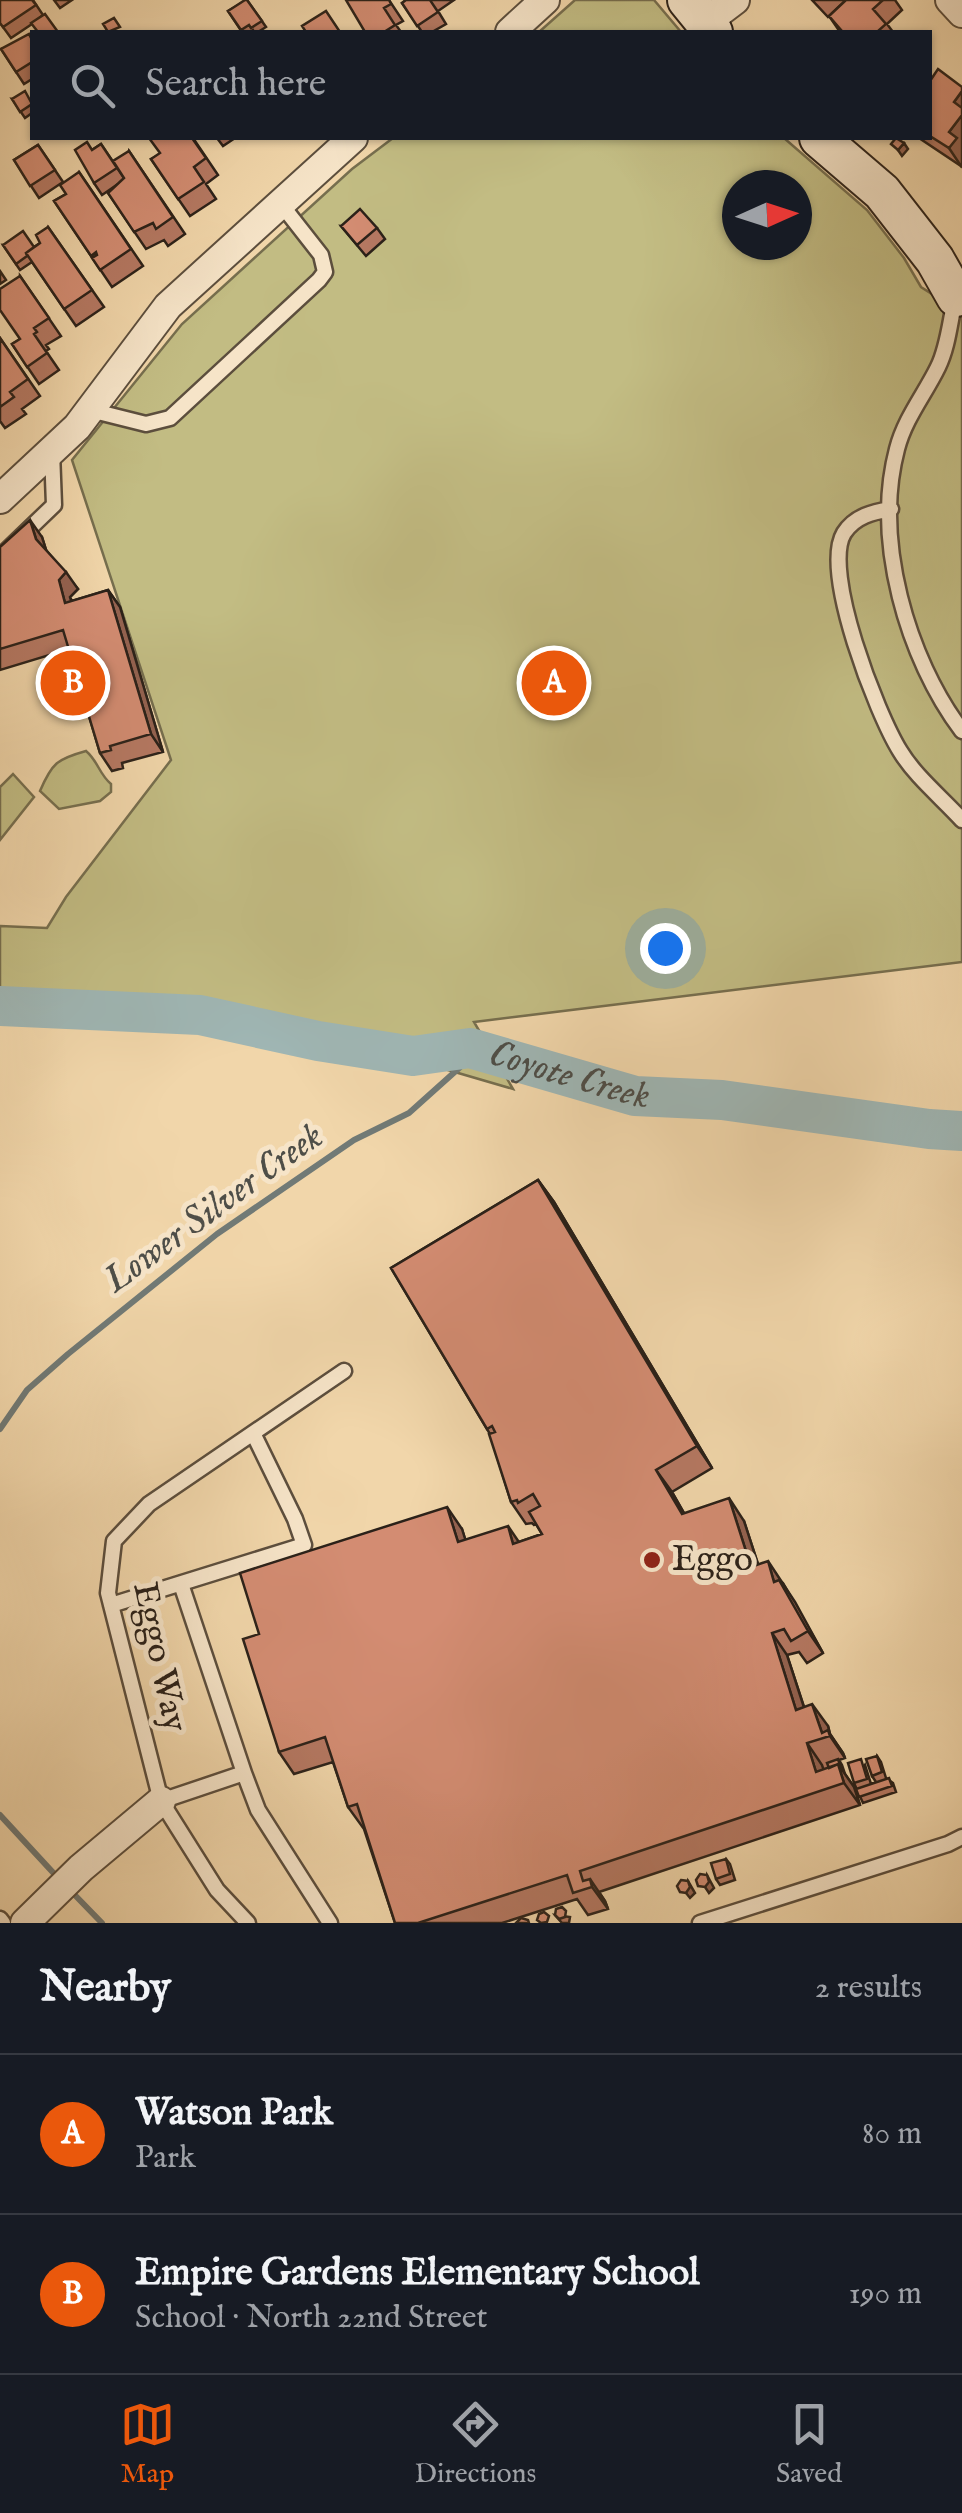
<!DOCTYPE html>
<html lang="en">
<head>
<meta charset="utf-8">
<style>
  :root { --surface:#171b24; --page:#242831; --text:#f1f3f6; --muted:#9ea1a6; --line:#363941; --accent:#ea580c }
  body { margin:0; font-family:"IM FELL English",serif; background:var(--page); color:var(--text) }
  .compass { position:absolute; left:722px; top:170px; width:90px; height:90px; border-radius:50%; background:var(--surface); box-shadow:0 2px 8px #0004; rotate:87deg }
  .you { position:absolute; left:665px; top:948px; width:35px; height:35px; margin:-25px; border:8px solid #fff; border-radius:50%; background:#1a73e8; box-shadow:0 0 0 15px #1a73e833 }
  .badge { display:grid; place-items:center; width:65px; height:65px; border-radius:50%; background:var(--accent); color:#fff; font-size:32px; font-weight:700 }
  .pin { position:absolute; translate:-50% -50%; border:5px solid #fff; box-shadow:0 2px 10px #0006 }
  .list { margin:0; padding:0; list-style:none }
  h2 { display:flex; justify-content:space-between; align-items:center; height:130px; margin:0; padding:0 40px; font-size:42px }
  h2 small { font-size:32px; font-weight:400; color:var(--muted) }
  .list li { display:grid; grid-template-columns:65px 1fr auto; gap:30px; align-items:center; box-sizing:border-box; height:160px; padding:0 40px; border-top:2px solid var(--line) }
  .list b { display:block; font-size:38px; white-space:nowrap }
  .list p { margin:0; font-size:32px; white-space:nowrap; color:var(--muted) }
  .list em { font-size:32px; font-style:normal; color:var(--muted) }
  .icon { flex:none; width:55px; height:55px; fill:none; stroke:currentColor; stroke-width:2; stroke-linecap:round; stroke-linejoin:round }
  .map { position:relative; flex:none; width:962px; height:1923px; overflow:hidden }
  .search { position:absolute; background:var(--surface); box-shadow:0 2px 8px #0004; left:30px; right:30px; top:30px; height:110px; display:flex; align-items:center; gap:25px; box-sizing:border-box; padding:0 35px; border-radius:0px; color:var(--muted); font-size:38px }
  .sheet { height:450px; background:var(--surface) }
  nav { display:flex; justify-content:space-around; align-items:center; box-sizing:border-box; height:140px; border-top:2px solid var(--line); background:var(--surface); font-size:28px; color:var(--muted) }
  nav a { display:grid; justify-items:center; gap:5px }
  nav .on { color:var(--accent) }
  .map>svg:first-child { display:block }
  .green { fill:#c2bc83; stroke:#766e4e; stroke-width:2.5; fill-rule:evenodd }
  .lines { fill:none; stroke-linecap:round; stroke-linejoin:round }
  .stream { stroke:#717a76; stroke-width:6 }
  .river { stroke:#9fb6b4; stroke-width:40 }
  .lane-casing { stroke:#5c4e3d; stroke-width:19 }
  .street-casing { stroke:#5c4e3d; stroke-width:32 }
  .secondary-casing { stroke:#2b2119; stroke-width:42 }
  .lane { stroke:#f6e4c8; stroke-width:14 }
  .street { stroke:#f6e4c8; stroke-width:28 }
  .secondary { stroke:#f6e4c8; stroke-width:38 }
  .wall { fill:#b57862; stroke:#2b2119; stroke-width:2.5 }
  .shaded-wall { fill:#946250; stroke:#2b2119; stroke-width:2.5 }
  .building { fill:#d38c72; stroke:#2b2119; stroke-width:2.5 }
  .poi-dot { fill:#8f2418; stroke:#f6e4c8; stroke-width:4 }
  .labels { text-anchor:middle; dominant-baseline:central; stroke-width:10; stroke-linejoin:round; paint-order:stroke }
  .poi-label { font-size:35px; fill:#2b2119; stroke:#f6e4c8; text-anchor:start }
  .street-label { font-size:35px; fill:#2b2119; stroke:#f6e4c8 }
  .water-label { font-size:38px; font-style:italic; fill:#4e4e48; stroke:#f6e4c8 }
</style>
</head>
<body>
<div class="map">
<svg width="962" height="1923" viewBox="0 0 962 1923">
  <rect width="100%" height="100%" fill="#f1d6aa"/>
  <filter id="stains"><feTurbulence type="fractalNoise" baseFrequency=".002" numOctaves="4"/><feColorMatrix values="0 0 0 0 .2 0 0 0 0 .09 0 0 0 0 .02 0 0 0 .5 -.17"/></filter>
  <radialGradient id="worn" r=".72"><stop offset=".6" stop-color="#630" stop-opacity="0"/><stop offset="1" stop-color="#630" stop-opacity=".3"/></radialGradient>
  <path class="green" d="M575 0H654L681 32H539Z
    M393 138H784L867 210 904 258 921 287 943 301 962 305V962L474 1022 513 1089 400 1056 341 1046 100 1013 0 1011V926L47 928 66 897 171 760 72 460 182 324 352 169ZM737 185H797V245H737Z
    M86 751C98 761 99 774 111 784V792L100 801 59 809 40 791C52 763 57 759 86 751Z
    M13 774 34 797 0 840V787Z"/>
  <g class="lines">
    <path class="stream" d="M0 1429 27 1390 68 1354 217 1234 354 1140 409 1113 467 1061 470 1048
      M0 1815 59 1879
      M68 1888 102 1923"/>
    <path class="river" id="s1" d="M0 1006 200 1015 318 1041 413 1056 470 1048 635 1096 722 1100 929 1129 962 1131"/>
    <defs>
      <path id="lane" d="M955 300C950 321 948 347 938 367 925 394 905 418 897 449 873 540 907 658 962 731
        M90 410 146 424 170 418 319 280 325 272 321 255 281 204
        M891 509C873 512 855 516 844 533 821 571 877 714 900 751 915 776 942 798 962 820
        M0 557 54 505 52 452
        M181 1584 244 1773
        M111 1605 304 1545 295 1519 253 1433
        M161 1801 244 1773 258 1810 330 1923
        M0 1919 3 1923
        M248 1923 217 1890 161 1801 108 1593 114 1541 149 1504 344 1371
        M700 1923 948 1844 962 1837"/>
      <path id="street" d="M950 0 962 13
        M706 22 735 0
        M510 32 545 0
        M0 499 77 427 168 306 353 138
        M25 1923 81 1868 161 1801"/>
      <path id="secondary" d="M687 0 713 32
        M819 138 882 192 935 260 956 297"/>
    </defs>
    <use href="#lane" class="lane-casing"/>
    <use href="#street" class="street-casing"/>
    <use href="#secondary" class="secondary-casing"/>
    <use href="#lane" class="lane"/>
    <use href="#street" class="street"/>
    <use href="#secondary" class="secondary"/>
  </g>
  <path class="wall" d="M33 0 43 15 32 24 11 38 0 23Z
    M54 0H72L60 8Z
    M247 0 266 27 258 32H254L253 30 250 32H242L228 11Z
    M389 0 403 21 396 25 401 32H365Z
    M406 0H454L438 11 446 24 432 32H422L402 3Z
    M812 0H895L902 10 887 24 893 32H840L829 16 844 2 828 17Z
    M32 40V79L24 84 1 49Z
    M930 81 961 166 919 138H930Z
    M12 99 32 102V113L25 118Z
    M193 138 218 175 206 184 216 199 190 216 151 159Z
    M217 138H235L223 146Z
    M101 144 124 178 129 151 185 234 168 246 164 240 146 249 108 193 118 184 102 195 94 183 92 150Z
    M38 145 63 182 39 198 14 160Z
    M79 172 143 266 112 287 54 201 66 194Z
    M341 226 377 228 385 239 366 256Z
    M48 227 104 307 76 326 32 262 20 270 3 245 34 247 40 243Z
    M0 271 6 280 0 284Z
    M20 276 61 336 46 345 49 349 46 351 59 370 39 384 12 344 20 339Z
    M0 338 40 396 22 409 26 414 5 428 0 421Z
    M42 537 46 550 78 589 70 597 72 601 108 590 120 607 163 752 122 763 123 768 112 771 100 753 69 649 0 670V547Z
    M538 1180 554 1202 712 1468 672 1492 684 1513 744 1521 758 1564 783 1583 823 1653 807 1663 799 1652 787 1655 804 1707 828 1726 830 1734 843 1753 845 1758 839 1760 842 1765 845 1774 854 1787 860 1805 599 1892 605 1901 608 1909 588 1915 577 1899 502 1923H395L364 1829 348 1807 333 1762 294 1774 279 1752 259 1634 462 1529 465 1539 519 1542 542 1534 536 1524 534 1525 532 1523 526 1524 511 1502 490 1434 391 1268Z
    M877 1756 881 1762 886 1778 893 1783 896 1792 863 1803 854 1783 865 1765 871 1784 876 1782 872 1776Z
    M726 1859 730 1864 735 1880 720 1885 716 1879Z
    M555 1915 570 1917 569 1923H562Z"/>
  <path class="shaded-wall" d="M962 91V114L954 102Z
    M962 115V164L961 166 949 148V132Z
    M904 143 908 149 902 156 898 150Z
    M30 520 42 537 48 556 36 539Z
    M66 572 78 589 70 597 77 620 65 603 59 580Z
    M108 590 120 607 163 752 151 734Z
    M538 1180 554 1202 712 1468 697 1446Z
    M656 1470 672 1492 697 1536 682 1514Z
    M729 1498 744 1521 766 1589 751 1567Z
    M447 1507 462 1529 473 1564 458 1542Z
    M508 1526 523 1548 513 1544Z
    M768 1561 795 1602 823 1653 774 1582Z
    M772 1633 787 1655 812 1732 796 1710Z
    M812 1704 828 1726 830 1734 843 1753 845 1758 830 1736 822 1733Z
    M807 1743 822 1765 830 1788 816 1772Z
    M838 1764 854 1787 860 1805 844 1783Z
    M707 1875 714 1888 709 1893 705 1887Z
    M590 1879 605 1901 608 1909 592 1887Z
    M688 1881 695 1893 690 1898 686 1893Z"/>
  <path class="building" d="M0 0H32L36 5 3 27 0 23Z
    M245 0H247L262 21 251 28 249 25 241 30 228 11Z
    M346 0H389L391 4 384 8 395 25 384 32H365Z
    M406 0H430L438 12 417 26 402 3Z
    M846 0H883L873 9 886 24 878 31 879 32H840L842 31 829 16Z
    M326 11 340 32H306L302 26Z
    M45 14 58 32H38L31 23Z
    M114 18 120 27 108 32 103 24Z
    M29 34 32 40V62L16 72 1 49Z
    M938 69 962 87V91L954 102 962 108V115L949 132 957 138 949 148 930 136V81Z
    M25 91 32 104 20 112 12 99Z
    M149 138H192L206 158 194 167 204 182 178 199 151 159 160 153Z
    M896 138 904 143 898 150 891 144Z
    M87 142 92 150 101 144 117 168 94 183 75 150Z
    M38 145 55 170 30 186 14 160Z
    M129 151 173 217 156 229 153 223 134 232 108 193 124 178 113 161Z
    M79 172 131 249 100 270 92 258 97 255 96 252 91 256 54 201 66 194 60 185Z
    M360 209 377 228 357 245 341 226Z
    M48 227 92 290 64 309 26 253 40 243 36 235Z
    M23 231 34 247 26 253 27 256 16 264 3 245Z
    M20 276 49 318 34 328 37 332 34 334 47 353 27 367 12 344 20 339 0 310V289Z
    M0 338 28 379 10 392 14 397 0 407Z
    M30 520 36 539 66 572 59 580 65 603 108 590 151 734 110 746 111 750 100 753 63 630 0 649V547Z
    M538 1180 697 1446 656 1470 682 1514 729 1498 751 1567 768 1561 774 1582 779 1580 808 1631 791 1641 784 1629 772 1633 796 1710 812 1704 822 1733 828 1730 830 1736 807 1743 816 1772 838 1764 844 1783 580 1871 583 1881 590 1879 592 1887 573 1893 567 1875 418 1923H395L357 1804 348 1807 325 1737 279 1752 243 1639 259 1634 240 1573 447 1507 458 1542 508 1526 513 1544 542 1534 529 1512 540 1506 533 1494 518 1503 517 1500 511 1502 489 1434 495 1432 492 1426 487 1429 391 1268Z
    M877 1756 882 1772 872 1776 866 1759Z
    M838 1759 841 1768 838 1764 829 1768 827 1763Z
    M861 1759 867 1779 854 1783 848 1763Z
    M889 1778 892 1786 859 1797 856 1789Z
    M726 1859 730 1874 716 1879 711 1863Z
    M700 1874 707 1875 709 1882 705 1887 698 1886 696 1880Z
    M681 1880 688 1881 690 1887 686 1893 680 1892 677 1886Z
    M562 1907 566 1911 565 1917 559 1919 555 1915 556 1909Z
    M544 1912 549 1916 547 1922 541 1923 537 1920 539 1914Z
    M521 1918 528 1920 529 1923H516Z"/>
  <circle class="poi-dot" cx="652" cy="1560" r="10"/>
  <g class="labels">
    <g class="poi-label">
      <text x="672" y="1560">Eggo</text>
    </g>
    <g class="street-label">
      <text transform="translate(159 1657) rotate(78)">Eggo Way</text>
    </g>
    <g class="water-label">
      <text stroke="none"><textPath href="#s1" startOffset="578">Coyote Creek</textPath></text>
      <text transform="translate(214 1209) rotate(-36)">Lower Silver Creek</text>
    </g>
  </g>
  <rect width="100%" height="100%" filter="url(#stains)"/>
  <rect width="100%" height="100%" fill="url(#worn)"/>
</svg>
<svg class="compass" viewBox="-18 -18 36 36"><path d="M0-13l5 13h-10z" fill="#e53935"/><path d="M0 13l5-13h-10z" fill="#9ea1a6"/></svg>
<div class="you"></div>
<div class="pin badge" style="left:554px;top:683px">A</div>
<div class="pin badge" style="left:73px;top:683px">B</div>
<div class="search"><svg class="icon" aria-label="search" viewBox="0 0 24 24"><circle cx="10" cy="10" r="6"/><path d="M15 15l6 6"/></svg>Search here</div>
</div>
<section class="sheet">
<h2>Nearby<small>2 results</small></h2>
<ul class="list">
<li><span class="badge">A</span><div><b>Watson Park</b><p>Park</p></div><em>80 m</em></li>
<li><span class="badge">B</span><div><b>Empire Gardens Elementary School</b><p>School · North 22nd Street</p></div><em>190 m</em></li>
</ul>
</section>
<nav>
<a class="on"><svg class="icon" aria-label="map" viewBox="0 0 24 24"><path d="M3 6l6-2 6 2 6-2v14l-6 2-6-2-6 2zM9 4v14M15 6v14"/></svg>Map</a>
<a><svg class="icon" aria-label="directions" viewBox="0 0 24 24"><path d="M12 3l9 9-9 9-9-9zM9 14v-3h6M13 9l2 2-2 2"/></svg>Directions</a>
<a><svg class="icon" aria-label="saved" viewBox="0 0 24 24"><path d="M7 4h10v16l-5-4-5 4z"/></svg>Saved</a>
</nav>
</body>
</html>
